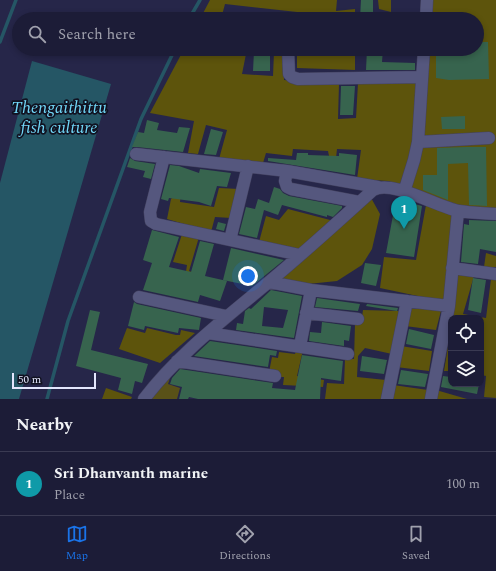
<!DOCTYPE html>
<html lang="en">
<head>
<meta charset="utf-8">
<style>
  :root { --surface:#1c1c37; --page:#292942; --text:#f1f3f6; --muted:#a0a1ad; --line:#3a3a52; --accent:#1a73e8 }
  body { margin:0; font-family:Spectral,serif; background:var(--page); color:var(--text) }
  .controls { position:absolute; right:12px; bottom:12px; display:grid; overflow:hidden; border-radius:8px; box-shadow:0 2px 6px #0003 }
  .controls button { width:36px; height:36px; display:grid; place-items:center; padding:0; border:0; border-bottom:1px solid var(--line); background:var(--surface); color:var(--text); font:20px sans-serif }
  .scale { position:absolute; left:12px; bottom:10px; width:84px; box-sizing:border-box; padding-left:4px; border:2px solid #e3e6fd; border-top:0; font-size:11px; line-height:14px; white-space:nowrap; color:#e3e6fd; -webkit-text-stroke:3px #111221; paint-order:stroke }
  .you { position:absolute; left:248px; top:276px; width:14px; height:14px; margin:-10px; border:3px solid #fff; border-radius:50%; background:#1a73e8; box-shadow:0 0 0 6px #1a73e833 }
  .badge { display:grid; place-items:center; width:26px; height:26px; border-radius:50%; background:var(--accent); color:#fff; font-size:13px; font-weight:700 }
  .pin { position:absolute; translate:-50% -33px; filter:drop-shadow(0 1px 2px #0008) }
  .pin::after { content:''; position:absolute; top:21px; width:14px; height:12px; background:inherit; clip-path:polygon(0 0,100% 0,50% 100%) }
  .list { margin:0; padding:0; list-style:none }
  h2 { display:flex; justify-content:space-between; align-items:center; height:52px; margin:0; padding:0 16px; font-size:17px }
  h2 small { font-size:13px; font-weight:400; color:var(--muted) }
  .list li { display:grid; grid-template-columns:26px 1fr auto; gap:12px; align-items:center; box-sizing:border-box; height:64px; padding:0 16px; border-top:1px solid var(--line) }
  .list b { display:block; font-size:15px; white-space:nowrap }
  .list p { margin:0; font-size:13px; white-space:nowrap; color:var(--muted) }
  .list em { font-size:13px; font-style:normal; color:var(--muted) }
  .icon { flex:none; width:22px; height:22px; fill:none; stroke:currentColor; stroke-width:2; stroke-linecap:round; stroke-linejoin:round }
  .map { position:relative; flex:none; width:496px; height:399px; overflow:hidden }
  .search { position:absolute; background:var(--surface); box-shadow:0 2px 6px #0003; left:12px; right:12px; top:12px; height:44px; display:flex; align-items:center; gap:10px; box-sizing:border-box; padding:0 14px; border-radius:22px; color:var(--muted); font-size:15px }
  .sheet { height:116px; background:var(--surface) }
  nav { display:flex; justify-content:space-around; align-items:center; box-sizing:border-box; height:56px; border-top:1px solid var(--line); background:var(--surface); font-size:11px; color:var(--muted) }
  nav a { display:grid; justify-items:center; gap:2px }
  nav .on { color:var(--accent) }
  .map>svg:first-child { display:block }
  .green { fill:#595118 }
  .forest { fill:#5d540c }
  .water { fill:#255665 }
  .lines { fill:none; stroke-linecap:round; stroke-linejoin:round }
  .stream { stroke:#255665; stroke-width:3.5 }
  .building { fill:#37644e; fill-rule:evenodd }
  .minor-casing { stroke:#434260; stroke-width:13 }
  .minor { stroke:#55577e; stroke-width:12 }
  .labels { text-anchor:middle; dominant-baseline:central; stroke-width:3.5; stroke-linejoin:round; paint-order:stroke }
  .water-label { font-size:17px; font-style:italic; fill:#71d7f7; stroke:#111221 }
</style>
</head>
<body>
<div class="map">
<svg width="496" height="399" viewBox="0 0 496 399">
  <rect width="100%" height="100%" fill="#262649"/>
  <path class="green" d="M171 375 168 384 180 388 177 399H146Z"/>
  <path class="forest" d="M210 0H337L336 11 355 9V19H297V12L225 4 221 19H200Z
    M378 0H391V12L379 9Z
    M427 0H496V214L404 192 418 142 424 49H477V19H426Z
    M184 49H247L242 74 273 76 274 52H284V80L339 84 338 119 356 118 358 83H418L414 145 400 185 388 181 357 179 361 150 337 149 336 158 329 156 328 151 293 149 292 156 266 153 263 163 219 159 227 130 206 125 198 154 188 153 194 121 150 113Z
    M297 49H355V70L297 68Z
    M219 188 239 189 231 218 215 217 211 232 167 219 171 199 177 193H181L180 202 214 207Z
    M370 196 380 214 372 249 362 265 337 281 308 284 278 278Z
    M426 205 454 213 446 302 380 288 384 257 416 260Z
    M288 209 334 221 299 250 259 242 266 216 279 220Z
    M182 234 199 237 189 271 200 275 183 291 187 265 173 262Z
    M486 253 496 256V267H484Z
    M457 273 474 276 463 314 486 318 491 279 496 280V398L484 397 486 376 481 375V318H453Z
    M410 304 442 307 436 330 405 326Z
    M363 310 401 311 392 354 365 348 358 356 357 377 386 380 382 399H325L327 383 344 384 345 359H354L355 324H361Z
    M127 328 145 333 147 328 176 335H180L181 330 195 333 160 363 119 349Z
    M451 328V371H444Z
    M401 346 432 351 429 371 396 367Z
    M296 349 303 350 297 376 324 380 323 387 283 385 284 377H277L269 372 272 357 278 358 279 352 295 354Z
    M393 385 428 390 426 399H390Z
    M106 388 132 397 131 399H102Z
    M436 390 467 399H434Z"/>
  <path class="water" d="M32 61 111 84 19 399H0V183Z"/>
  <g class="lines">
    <path class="stream" d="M189 19 200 0
      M0 42 16 0
      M47 399 68 321 141 119 175 49"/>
  </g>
  <path class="building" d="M361 0H373V19H360Z
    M477 42H488L489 79 449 80 436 78V49H477Z
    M367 49H383L382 62 415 63V70H366Z
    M254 51H270V71H253Z
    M341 86H355L353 115H340Z
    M465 116V129H442L441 117Z
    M147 120 159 123 157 130 177 133 179 127 190 128 183 152 137 147H132L138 132 144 133Z
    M211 129 223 132 216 155 204 154Z
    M466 147H486L487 206 469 205 468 163 448 164V200L423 190V175H437V148Z
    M297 153H308V155L339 156V153L357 155 355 175 268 161V158L296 160Z
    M130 158 135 161 155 164 151 179 143 177 145 171 127 167Z
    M170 165 179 166 199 173 200 169 231 173 227 187 217 186 211 206 199 202 169 198 168 201 161 199Z
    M274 187 280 189 283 193 289 196 342 206V208L333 217 327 215V217L282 205 278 215 264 210 257 238 239 234 246 207 255 209 258 199 269 203Z
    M396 199 422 206 414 257 386 253Z
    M469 220 496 221V252L480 249 478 264 461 262 464 224 469 225Z
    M218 222 226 224 224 231 216 229Z
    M152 230 179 237 169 267 191 272 200 241 214 244 205 276 227 281 220 301 200 295 198 302 143 290 152 263 143 260Z
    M231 248 253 253 284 260 252 286 223 280Z
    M365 263 381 265 376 286 361 283Z
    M473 278 486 280 481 313 468 310Z
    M271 290 302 296 294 338 236 330 237 323 243 324 245 311 249 308 251 309ZM264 307 288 310 283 328 262 326Z
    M317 298 360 304 358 311 315 307Z
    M134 302 137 304 201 318 199 330 179 328 178 333 145 326 144 330 128 326Z
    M367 304 398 308 397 311 366 306Z
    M90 310 100 312 91 350 148 364 142 383 135 381 132 394 118 390 121 378 76 366Z
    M322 322 351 326 349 341 344 340V346L309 341 310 332 321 333Z
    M409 329 434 335 431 349 406 344Z
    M210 341 277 351 276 356 270 355 268 367 194 356Z
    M302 355 343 361 341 381 321 378 320 399H198L189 397 188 399H179L182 387 170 384 172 378 180 369 273 383 272 388 295 390Z
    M362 356 387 360 384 374 360 371Z
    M401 370 428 374 425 387 398 384Z
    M443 376 451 377V384H479L477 394 441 387Z"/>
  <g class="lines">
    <defs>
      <path id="minor" d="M426 19 427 0
        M288 49 289 74 292 77 298 79 422 77
        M418 142 489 138
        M136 154 287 171 378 187
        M164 157 150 212 151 221 156 224 300 255
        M287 171 285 181 287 187 291 189 359 202
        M404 192 414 160 418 142 424 49
        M230 240 248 166
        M452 268 496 274
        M269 282 311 290 449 306
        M139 297 226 316
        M306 313 358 319
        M208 333 348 354
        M300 346 311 290
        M177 361 275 376
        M144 399C179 353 226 318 270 281 305 252 339 221 373 190 392 179 437 207 459 211 471 213 484 213 496 214
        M387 399 407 301
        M431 399 449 306 458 211"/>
    </defs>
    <use href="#minor" class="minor-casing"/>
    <use href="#minor" class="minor"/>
  </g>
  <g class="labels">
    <g class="water-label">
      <text x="59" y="108">Thengaithittu<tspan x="59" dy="20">fish culture</tspan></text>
    </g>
  </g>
</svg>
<div class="controls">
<button><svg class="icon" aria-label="locate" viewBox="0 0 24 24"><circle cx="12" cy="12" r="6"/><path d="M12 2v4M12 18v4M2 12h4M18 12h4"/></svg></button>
<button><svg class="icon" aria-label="layers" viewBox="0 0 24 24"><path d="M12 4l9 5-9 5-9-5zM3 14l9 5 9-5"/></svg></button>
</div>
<div class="scale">50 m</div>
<div class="you"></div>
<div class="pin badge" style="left:404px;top:229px;background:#0f9aa8">1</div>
<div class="search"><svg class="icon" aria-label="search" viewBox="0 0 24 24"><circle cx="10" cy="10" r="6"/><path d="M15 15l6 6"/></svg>Search here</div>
</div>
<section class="sheet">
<h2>Nearby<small></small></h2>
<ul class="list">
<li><span class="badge" style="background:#0f9aa8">1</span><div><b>Sri Dhanvanth marine</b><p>Place</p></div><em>100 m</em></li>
</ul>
</section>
<nav>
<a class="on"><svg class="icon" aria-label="map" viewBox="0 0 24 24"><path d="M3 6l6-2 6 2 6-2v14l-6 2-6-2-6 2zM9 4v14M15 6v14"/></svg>Map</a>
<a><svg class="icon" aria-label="directions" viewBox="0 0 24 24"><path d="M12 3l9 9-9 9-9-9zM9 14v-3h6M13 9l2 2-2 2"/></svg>Directions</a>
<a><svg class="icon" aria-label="saved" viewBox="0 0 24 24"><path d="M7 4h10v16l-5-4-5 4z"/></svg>Saved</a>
</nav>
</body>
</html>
